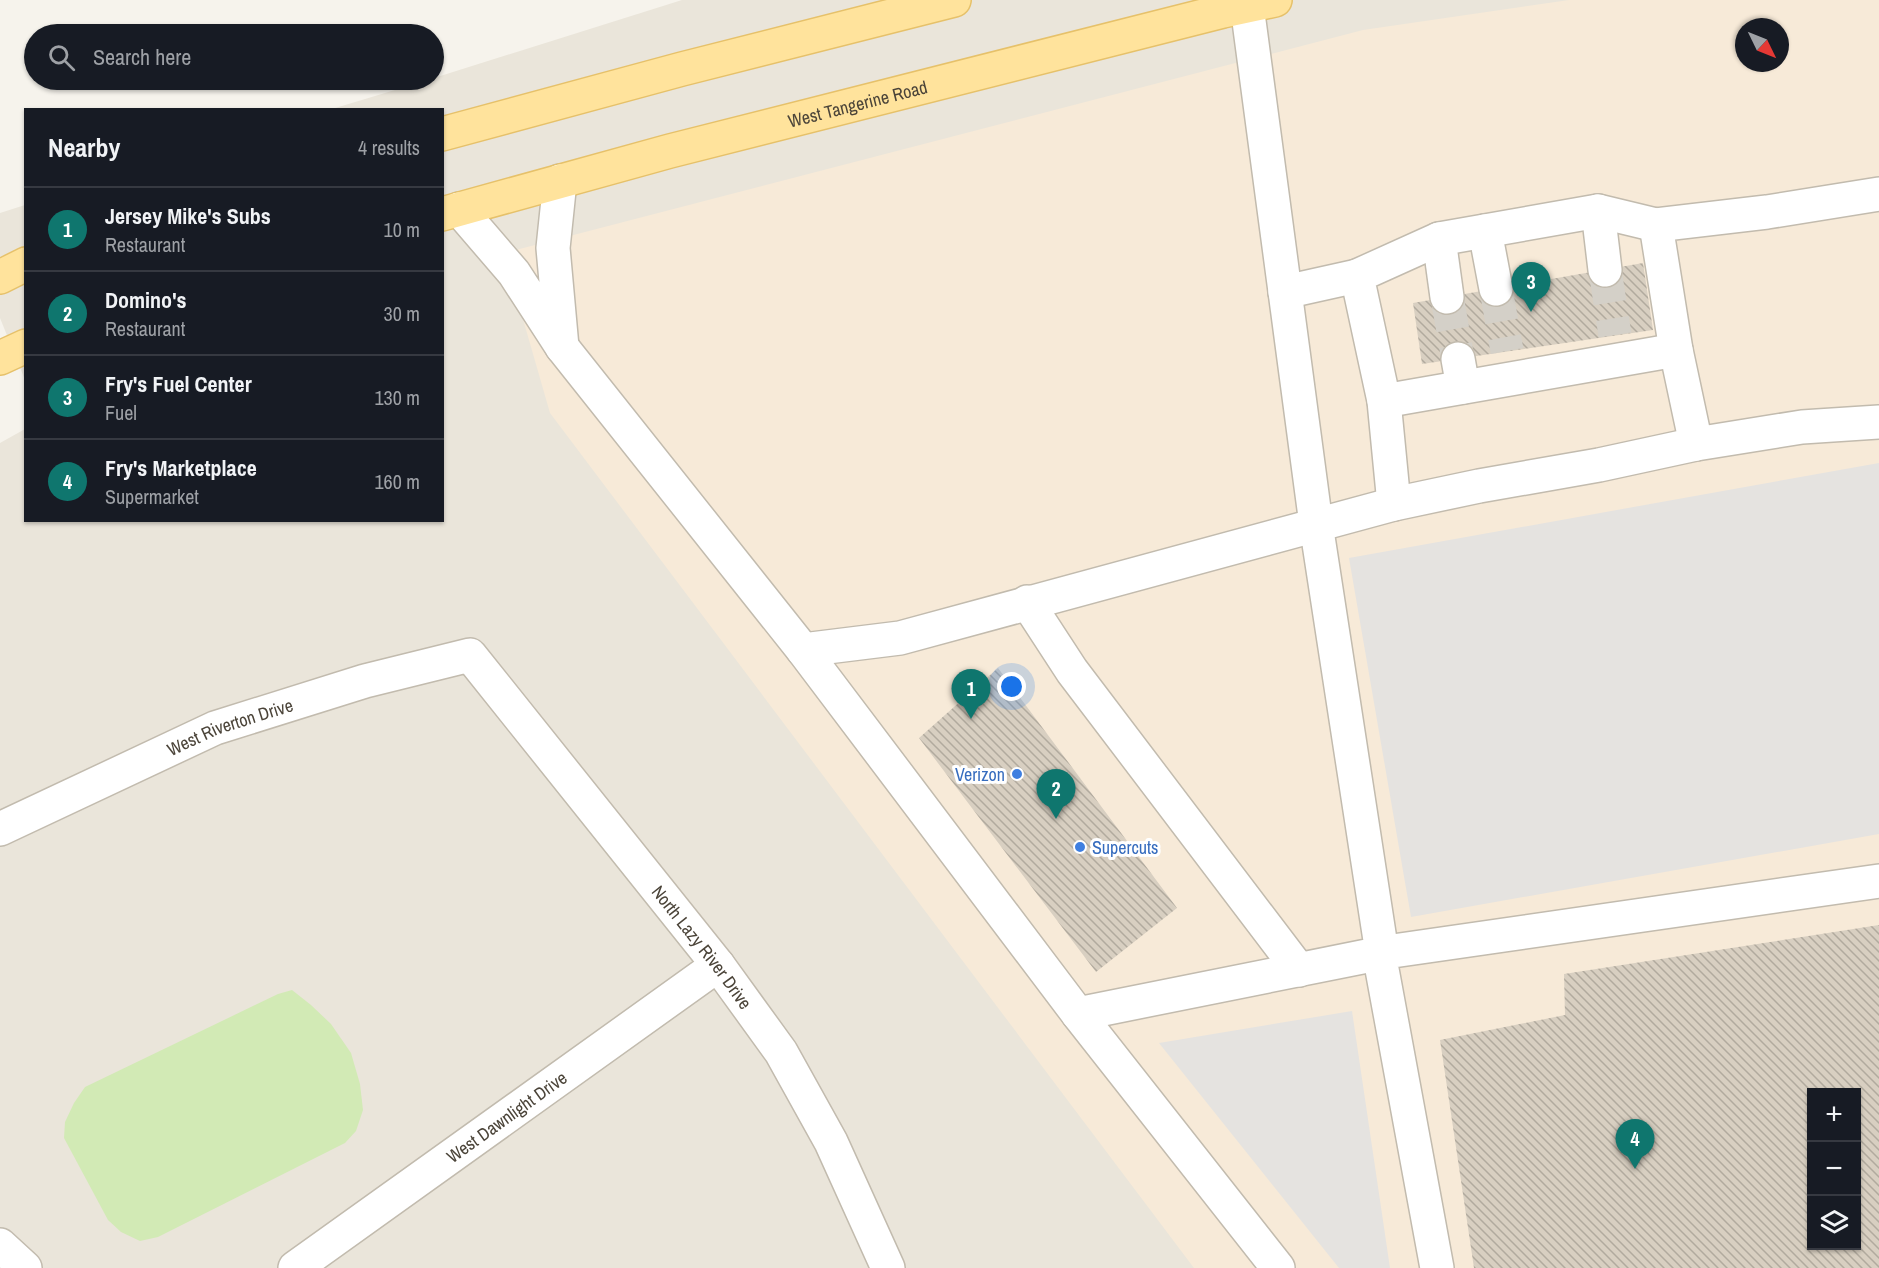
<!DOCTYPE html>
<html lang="en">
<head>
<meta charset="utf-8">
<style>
  :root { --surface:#171b24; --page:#20242c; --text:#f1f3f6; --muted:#9ea1a6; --line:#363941; --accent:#0f766e }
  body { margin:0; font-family:"Archivo Narrow",sans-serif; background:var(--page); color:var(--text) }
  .controls { position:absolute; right:18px; bottom:18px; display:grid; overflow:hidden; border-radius:0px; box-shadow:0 2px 4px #0004 }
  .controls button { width:54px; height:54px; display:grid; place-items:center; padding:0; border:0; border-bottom:2px solid var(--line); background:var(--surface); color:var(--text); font:30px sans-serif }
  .compass { position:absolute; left:1735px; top:18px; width:54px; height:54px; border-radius:50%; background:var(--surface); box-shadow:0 2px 4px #0004; rotate:133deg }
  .you { position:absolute; left:1012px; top:687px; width:21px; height:21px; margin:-15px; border:4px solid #fff; border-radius:50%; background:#1a73e8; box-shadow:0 0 0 9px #1a73e833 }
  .badge { display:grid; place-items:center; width:39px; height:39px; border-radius:50%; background:var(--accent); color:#fff; font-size:20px; font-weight:700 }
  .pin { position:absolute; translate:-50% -50px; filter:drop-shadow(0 2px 3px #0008) }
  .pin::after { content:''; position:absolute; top:32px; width:21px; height:18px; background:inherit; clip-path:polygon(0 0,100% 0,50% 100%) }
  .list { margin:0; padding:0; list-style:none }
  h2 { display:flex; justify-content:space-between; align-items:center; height:78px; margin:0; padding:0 24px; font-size:26px }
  h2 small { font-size:20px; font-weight:400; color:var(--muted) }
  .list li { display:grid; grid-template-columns:39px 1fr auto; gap:18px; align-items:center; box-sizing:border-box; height:84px; padding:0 24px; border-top:2px solid var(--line) }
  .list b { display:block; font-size:22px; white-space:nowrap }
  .list p { margin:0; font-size:20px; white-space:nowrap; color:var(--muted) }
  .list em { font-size:20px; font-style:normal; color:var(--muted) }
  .icon { flex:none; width:33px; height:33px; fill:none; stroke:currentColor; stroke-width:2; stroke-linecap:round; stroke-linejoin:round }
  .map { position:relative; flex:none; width:1879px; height:1268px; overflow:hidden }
  .search { position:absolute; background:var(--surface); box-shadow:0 2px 4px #0004; left:24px; top:24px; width:420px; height:66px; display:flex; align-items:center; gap:15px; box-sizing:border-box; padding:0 21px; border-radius:33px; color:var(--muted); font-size:22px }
  .panel { position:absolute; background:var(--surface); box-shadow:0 2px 4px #0004; left:24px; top:108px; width:420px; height:414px; border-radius:0px }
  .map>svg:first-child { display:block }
  .residential { fill:#eae5da; fill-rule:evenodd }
  .commercial { fill:#f7ead8; fill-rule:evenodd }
  .green { fill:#d2eab5 }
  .parking { fill:#e5e3e0 }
  .building { fill:url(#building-back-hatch); fill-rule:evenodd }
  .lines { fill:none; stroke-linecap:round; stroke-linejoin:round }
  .minor-tunnel { stroke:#d4d0c8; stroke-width:33; stroke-dasharray:33 16; stroke-linecap:butt }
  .minor-casing { stroke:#c2bbae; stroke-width:36 }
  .major-casing { stroke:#e6c16a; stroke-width:36 }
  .minor { stroke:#fff; stroke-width:33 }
  .major { stroke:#ffe39c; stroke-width:33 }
  .shop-dot { fill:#3f7fe0; stroke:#fff; stroke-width:2 }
  .labels { text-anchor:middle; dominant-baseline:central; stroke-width:6; stroke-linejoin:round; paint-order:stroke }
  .street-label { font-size:18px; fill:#4b4439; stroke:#fff }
  .shop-label { font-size:18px; fill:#366cbe; stroke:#fff; text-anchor:end }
</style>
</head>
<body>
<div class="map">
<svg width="1879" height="1268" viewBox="0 0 1879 1268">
  <defs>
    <pattern id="building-back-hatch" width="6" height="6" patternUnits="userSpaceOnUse" patternTransform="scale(1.5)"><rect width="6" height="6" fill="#d8cfc1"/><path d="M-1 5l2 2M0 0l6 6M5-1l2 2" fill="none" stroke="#b1aa9e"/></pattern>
  </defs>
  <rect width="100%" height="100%" fill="#f6f3ec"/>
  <path class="residential" d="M682 0H1879V1268H0V443L25 429 26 520H442V110L332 109 428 80H434V78ZM1744 27H1780V63H1744ZM1812 1092H1856V1246H1812Z
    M25 205V380L0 318V213Z"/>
  <path class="commercial" d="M1569 0H1879V1268H1194L550 413 504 253 1363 30ZM1744 27H1780V63H1744ZM1812 1092H1856V1246H1812Z"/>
  <path class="green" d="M292 990 311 1005 331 1024 351 1053 360 1084 363 1110 356 1131 345 1143 158 1237 140 1241 121 1232 108 1220 64 1138 65 1122 74 1103 85 1087 278 994Z"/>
  <path class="parking" d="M1879 463V834L1411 917 1349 558Z
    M1352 1011 1390 1268H1339L1159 1043Z"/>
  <path class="building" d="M1643 263 1653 330 1422 364 1413 303Z
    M998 668 1177 908 1096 972 919 738Z
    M1879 925V1268H1474L1440 1040 1565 1015 1564 974ZM1812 1092H1856V1246H1812Z"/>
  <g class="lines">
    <path class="minor-tunnel" d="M1605 270 1615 335
      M1496 289 1507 351
      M1447 297 1458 359"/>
    <defs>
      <g id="minor">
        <path d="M459 209 514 273 562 347 553 248 560 181"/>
        <path d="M1598 211 1605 270"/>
        <path d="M1485 231 1496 289"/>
        <path d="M1439 239 1447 297"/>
        <path d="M1285 292 1357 276"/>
        <path d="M562 347 803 650 900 638 1394 504 1479 486 1599 465 1696 444 1802 427 1879 422"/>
        <path d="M1458 359 1463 387"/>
        <path d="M1384 401 1676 350"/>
        <path d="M1696 444 1676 350 1656 225 1767 212 1879 194"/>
        <path d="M1394 504 1384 401 1357 276 1439 239 1598 211 1656 225"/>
        <path d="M1027 602 1072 671 1299 970"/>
        <path d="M803 650 1078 1014 1382 953 1316 524 1247 6"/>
        <path id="s1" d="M0 829 215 728 365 681 470 655 718 965 781 1052 831 1142 888 1268"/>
        <path d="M1078 1014 1278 1268"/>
        <path d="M0 1245 25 1268"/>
        <path id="s2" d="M295 1268 718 965"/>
        <path d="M1437 1268 1379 953 1879 881"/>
      </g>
      <g id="major">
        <path d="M442 134 682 69 954 0"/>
        <path id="s3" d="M442 214 670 151 1223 11 1275 0"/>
        <path d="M0 277 26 264"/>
        <path d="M0 358 26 346"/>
      </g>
    </defs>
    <use href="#minor" class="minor-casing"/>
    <use href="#major" class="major-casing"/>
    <use href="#minor" class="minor"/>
    <use href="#major" class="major"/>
  </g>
  <g class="shop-dot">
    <circle cx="1017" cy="774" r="6"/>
    <circle cx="1080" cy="847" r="6"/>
  </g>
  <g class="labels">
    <g class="street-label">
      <text stroke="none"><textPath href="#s3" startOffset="430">West Tangerine Road</textPath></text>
      <text stroke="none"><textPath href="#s1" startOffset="252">West Riverton Drive</textPath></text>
      <text stroke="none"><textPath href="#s1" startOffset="876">North Lazy River Drive</textPath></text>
      <text stroke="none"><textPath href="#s2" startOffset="260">West Dawnlight Drive</textPath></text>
    </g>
    <g class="shop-label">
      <text x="1005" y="774">Verizon</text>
      <text x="1092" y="847" text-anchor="start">Supercuts</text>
    </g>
  </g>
</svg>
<div class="controls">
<button>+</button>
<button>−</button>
<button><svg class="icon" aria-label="layers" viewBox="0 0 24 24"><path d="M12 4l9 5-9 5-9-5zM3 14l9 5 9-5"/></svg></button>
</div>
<svg class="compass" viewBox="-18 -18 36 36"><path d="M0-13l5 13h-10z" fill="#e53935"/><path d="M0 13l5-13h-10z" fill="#9ea1a6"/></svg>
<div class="you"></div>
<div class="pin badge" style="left:971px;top:719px">1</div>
<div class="pin badge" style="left:1056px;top:819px">2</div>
<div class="pin badge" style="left:1531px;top:312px">3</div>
<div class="pin badge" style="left:1635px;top:1169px">4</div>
<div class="search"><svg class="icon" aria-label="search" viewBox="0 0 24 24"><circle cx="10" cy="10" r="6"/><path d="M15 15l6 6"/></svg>Search here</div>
<section class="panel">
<h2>Nearby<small>4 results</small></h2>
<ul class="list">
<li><span class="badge">1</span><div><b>Jersey Mike's Subs</b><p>Restaurant</p></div><em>10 m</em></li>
<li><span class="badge">2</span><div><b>Domino's</b><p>Restaurant</p></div><em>30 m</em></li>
<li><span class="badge">3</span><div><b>Fry's Fuel Center</b><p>Fuel</p></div><em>130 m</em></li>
<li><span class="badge">4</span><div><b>Fry's Marketplace</b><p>Supermarket</p></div><em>160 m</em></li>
</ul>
</section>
</div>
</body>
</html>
